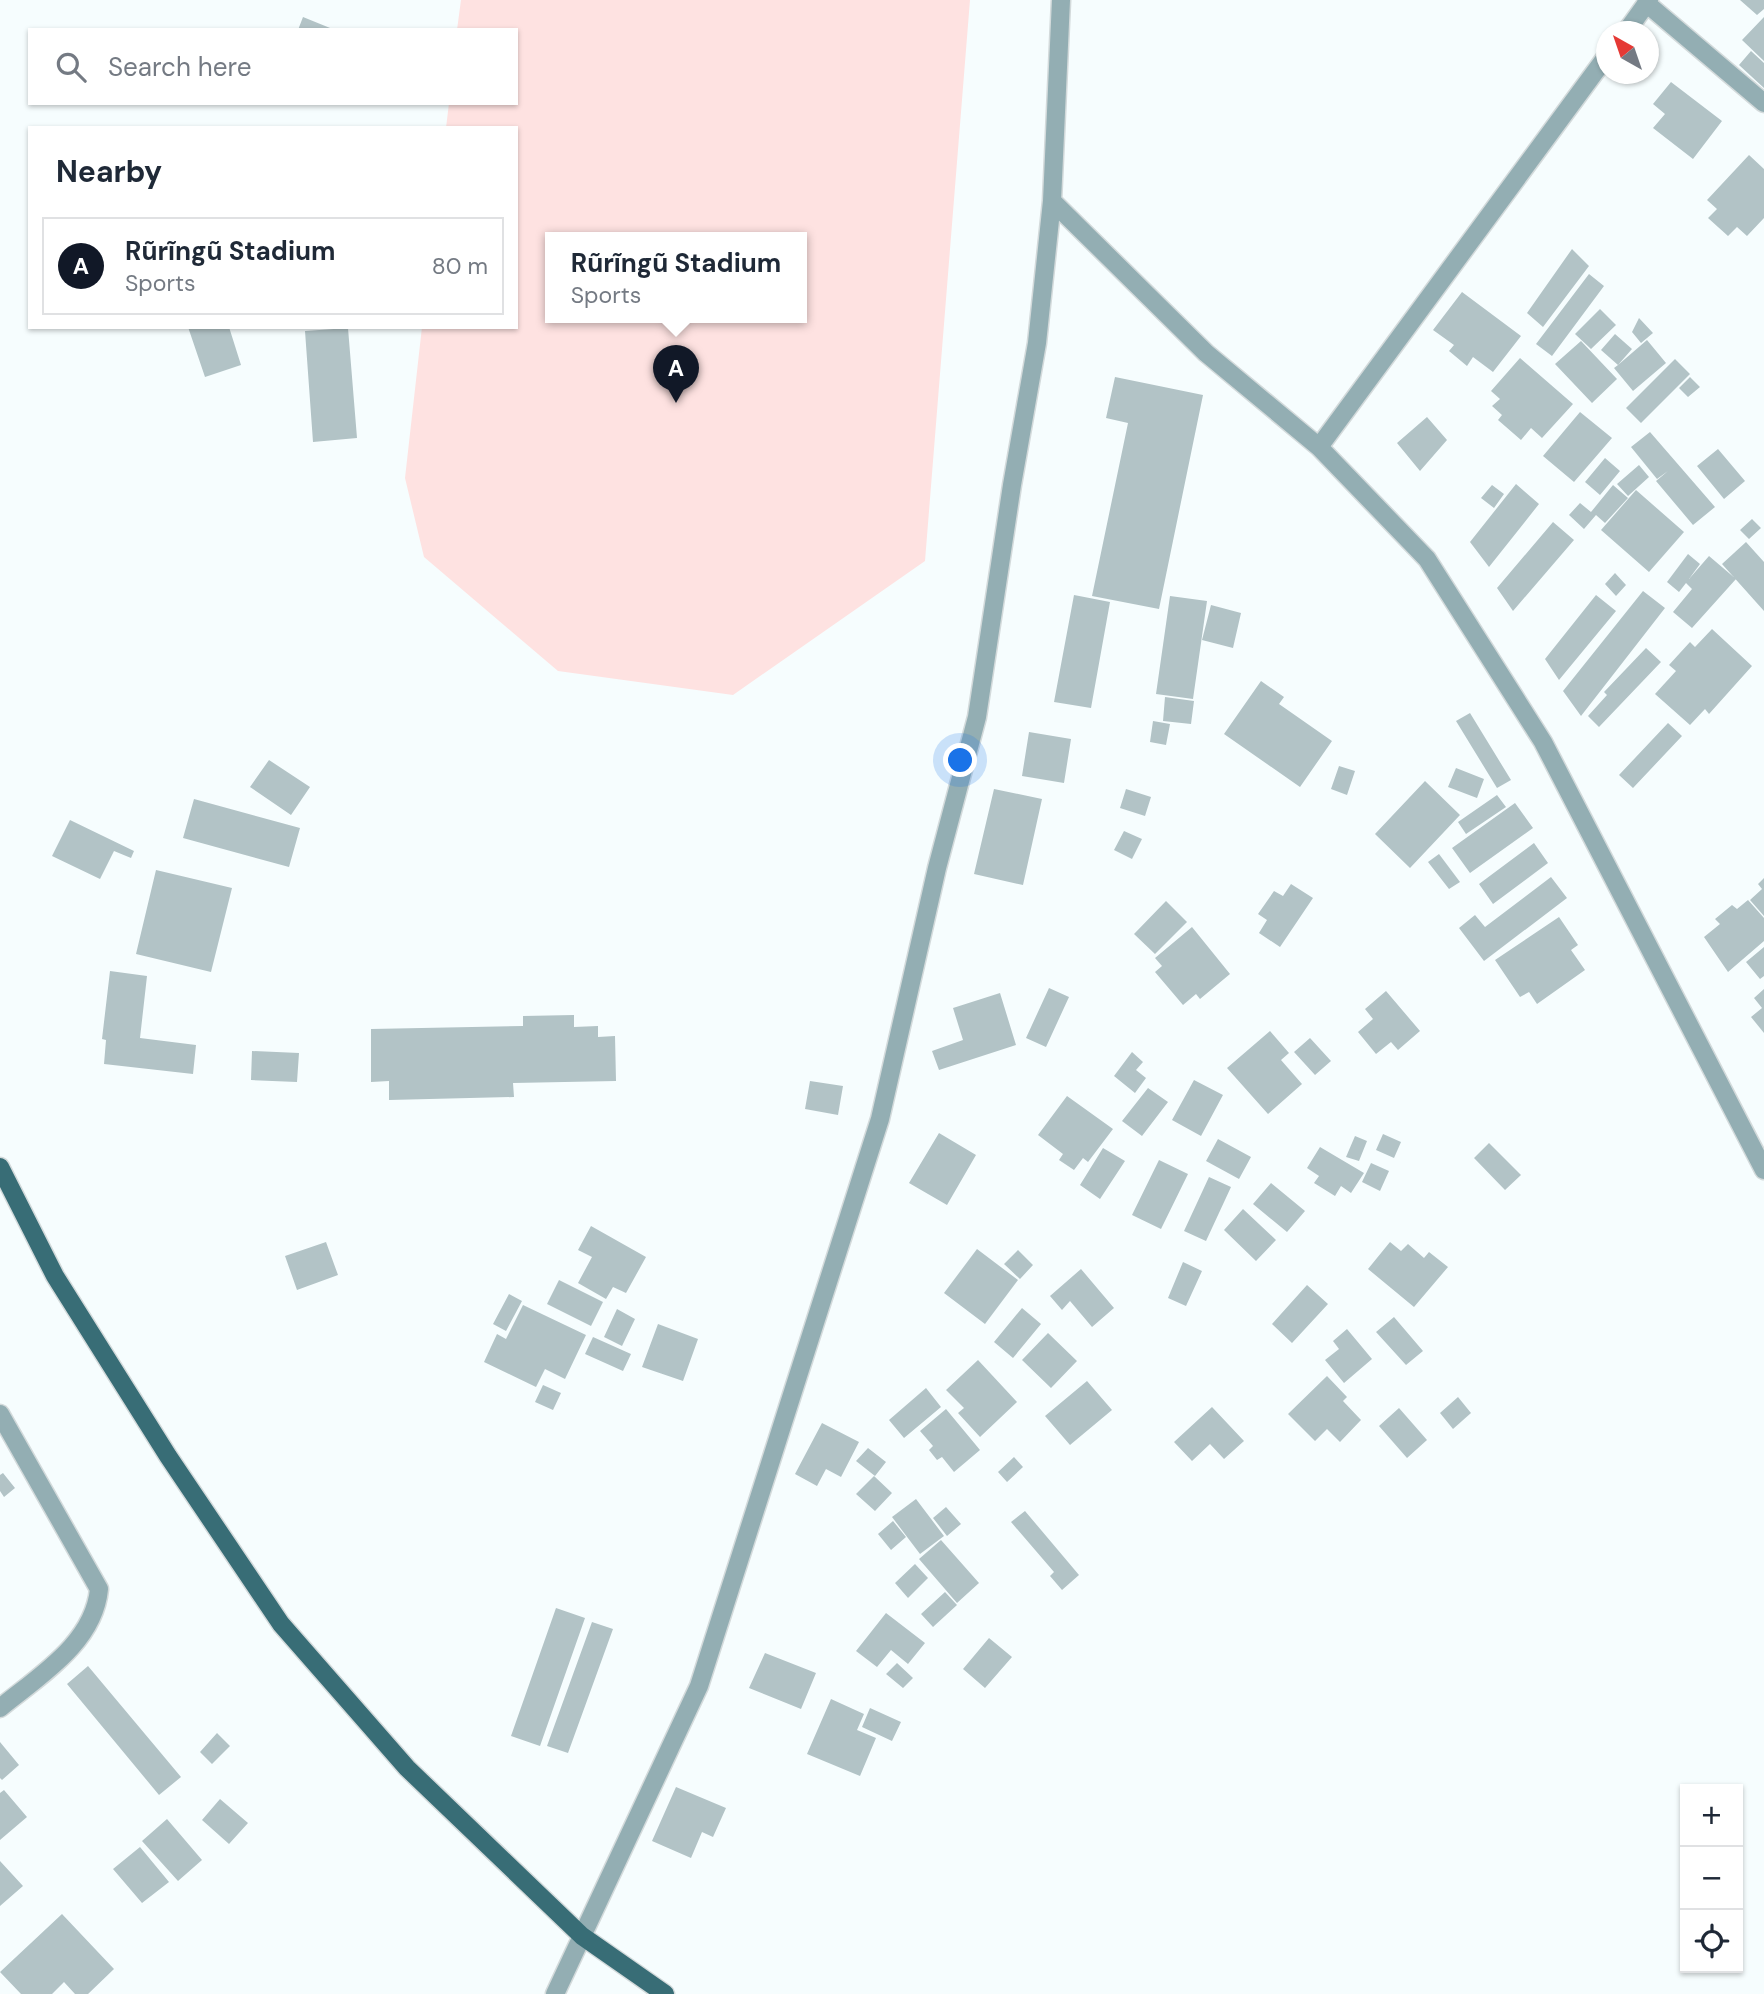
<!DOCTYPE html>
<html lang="en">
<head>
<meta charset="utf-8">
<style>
  :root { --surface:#fff; --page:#f6f6f7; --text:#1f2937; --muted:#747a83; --line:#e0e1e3; --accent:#111827 }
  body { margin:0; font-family:"DM Sans",sans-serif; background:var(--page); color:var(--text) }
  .controls { position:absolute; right:21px; bottom:21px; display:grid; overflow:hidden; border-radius:0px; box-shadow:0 2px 5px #0004 }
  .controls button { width:63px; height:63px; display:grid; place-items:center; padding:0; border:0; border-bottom:2px solid var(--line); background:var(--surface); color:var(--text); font:35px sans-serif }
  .compass { position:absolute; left:1596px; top:21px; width:63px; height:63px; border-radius:50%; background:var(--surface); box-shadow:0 2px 5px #0004; rotate:320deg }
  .you { position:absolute; left:961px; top:761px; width:24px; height:24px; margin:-18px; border:5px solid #fff; border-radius:50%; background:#1a73e8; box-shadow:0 0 0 10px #1a73e833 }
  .badge { display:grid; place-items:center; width:46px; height:46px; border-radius:50%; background:var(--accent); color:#fff; font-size:23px; font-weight:700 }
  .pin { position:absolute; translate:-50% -58px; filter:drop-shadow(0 2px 4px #0008) }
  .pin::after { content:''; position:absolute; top:37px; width:24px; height:21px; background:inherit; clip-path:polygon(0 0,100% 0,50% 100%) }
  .popup { position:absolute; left:545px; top:232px; width:262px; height:91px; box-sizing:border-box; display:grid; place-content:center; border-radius:0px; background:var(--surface); filter:drop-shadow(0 2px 5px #0005); font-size:23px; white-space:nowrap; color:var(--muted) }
  .popup b { font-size:26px; color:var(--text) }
  .popup::after { content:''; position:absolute; left:50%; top:100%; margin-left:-14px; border:14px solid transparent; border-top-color:var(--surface) }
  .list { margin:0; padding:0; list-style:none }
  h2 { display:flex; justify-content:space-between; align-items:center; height:91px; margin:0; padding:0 28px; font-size:30px }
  h2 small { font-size:23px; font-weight:400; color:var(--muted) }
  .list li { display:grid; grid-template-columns:46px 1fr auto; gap:21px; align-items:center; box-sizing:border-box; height:98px; margin:0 14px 14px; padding:0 14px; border:2px solid var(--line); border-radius:0px }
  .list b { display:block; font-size:26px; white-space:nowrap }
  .list p { margin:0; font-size:23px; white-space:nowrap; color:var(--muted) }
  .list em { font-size:23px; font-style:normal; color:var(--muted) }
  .icon { flex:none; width:38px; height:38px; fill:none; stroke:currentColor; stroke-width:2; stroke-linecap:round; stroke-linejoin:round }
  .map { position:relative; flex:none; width:1764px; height:1994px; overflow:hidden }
  .search { position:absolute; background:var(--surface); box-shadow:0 2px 5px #0004; left:28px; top:28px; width:490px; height:77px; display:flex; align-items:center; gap:18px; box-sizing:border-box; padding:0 24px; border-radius:0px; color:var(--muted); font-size:26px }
  .panel { position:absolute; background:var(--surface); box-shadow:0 2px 5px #0004; left:28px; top:126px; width:490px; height:203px; border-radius:0px }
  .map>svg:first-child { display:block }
  .green { fill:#fee2e1; fill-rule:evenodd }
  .building { fill:#b2c3c6 }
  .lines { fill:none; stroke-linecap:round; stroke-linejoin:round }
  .minor-casing { stroke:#d3dadb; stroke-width:21 }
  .major-casing { stroke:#d3dadb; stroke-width:21 }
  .minor { stroke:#93aeb3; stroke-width:18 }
  .major { stroke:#386d76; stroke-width:18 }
</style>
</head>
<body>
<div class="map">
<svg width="1764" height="1994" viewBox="0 0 1764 1994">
  <rect width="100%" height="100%" fill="#f6fdfe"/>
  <path class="green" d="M461 0H970L925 561 733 695 558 671 424 557 405 478 422 327H516V128H446L449 103H516V30H457ZM550 237H802V317H550Z"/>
  <path class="building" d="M1740 0H1764V9L1757 15Z
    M303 17 335 30H298Z
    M1764 17V61L1742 40Z
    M1751 51 1764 63V88L1739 65Z
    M1671 82 1722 121 1693 159 1653 128 1665 114 1653 104Z
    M1749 155 1764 169V218L1747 236 1737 227 1728 236 1708 218 1717 209 1707 200Z
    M1572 249 1589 266 1543 327 1527 313Z
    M1589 274 1604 286 1552 356 1536 344Z
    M1462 292 1521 336 1493 372 1473 357 1467 366 1449 351 1454 345 1433 330Z
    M1600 309 1616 325 1591 349 1575 334Z
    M1639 318 1653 333 1641 343 1632 332Z
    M188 327H229L241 365 205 377Z
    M348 328 357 438 313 442 305 331Z
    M1615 334 1632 349 1618 365 1647 340 1666 363 1633 391 1614 368 1618 365 1601 350Z
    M1581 341 1617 379 1592 403 1555 364Z
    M1520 358 1573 404 1542 438 1531 428 1521 440 1498 420 1502 415 1492 406 1500 399 1491 391Z
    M1675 359 1690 374 1641 423 1626 408Z
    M1115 377 1203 395 1159 609 1092 596 1128 423 1106 418Z
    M1690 377 1700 387 1688 397 1679 388Z
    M1580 412 1612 438 1574 482 1543 456Z
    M1427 417 1447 440 1420 471 1397 443Z
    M1650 432 1715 507 1693 525 1656 481 1668 471 1657 479 1631 447Z
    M1718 449 1745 481 1724 499 1697 466Z
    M1605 458 1620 471 1600 495 1585 482Z
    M1639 465 1649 477 1628 496 1617 484Z
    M1516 484 1539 504 1489 567 1470 542Z
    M1492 485 1504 494 1494 508 1481 498Z
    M1613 485 1628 498 1605 523 1596 515 1584 529 1569 515 1580 503 1591 512Z
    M1636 490 1684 532 1649 572 1601 530Z
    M1752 519 1761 528 1749 539 1740 530Z
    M1553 522 1574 540 1513 611 1497 588Z
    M1746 542 1764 562V611L1722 564Z
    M1688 554 1700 564 1689 579 1709 556 1736 579 1692 628 1673 612 1692 589 1686 583 1679 592 1667 582Z
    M1615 573 1626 585 1616 596 1605 584Z
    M1643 591 1665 608 1581 716 1563 691Z
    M1074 595 1110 602 1091 708 1054 702Z
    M1596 595 1616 611 1559 680 1545 659Z
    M1170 596 1207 601 1193 699 1156 694Z
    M1211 605 1241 613 1233 648 1202 640Z
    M1712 629 1752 666 1709 714 1705 709 1690 725 1655 694 1676 671 1669 665 1690 642 1695 647Z
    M1646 648 1661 662 1599 727 1588 716 1607 695 1604 692Z
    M1261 681 1284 697 1279 704 1332 741 1300 787 1224 734Z
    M1165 697 1194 701 1191 724 1163 721Z
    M1470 713 1511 780 1497 788 1456 721Z
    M1153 721 1170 724 1166 745 1150 742Z
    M1668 723 1682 736 1633 788 1619 775Z
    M1029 732 1071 739 1064 783 1022 776Z
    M269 760 310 787 291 815 250 787Z
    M1339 766 1355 771 1347 795 1331 789Z
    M1456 768 1484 779 1477 798 1448 787Z
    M1425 781 1460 815 1410 868 1375 834Z
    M994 789 1042 799 1023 885 974 874Z
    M1126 789 1151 797 1145 816 1120 808Z
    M1497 795 1506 807 1466 834 1458 822Z
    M194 799 300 828 289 867 183 838Z
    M1515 803 1533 828 1470 873 1452 848Z
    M70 820 134 851 131 858 114 851 100 879 52 856Z
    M1124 831 1142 839 1132 859 1114 850Z
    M1534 843 1548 863 1493 904 1479 884Z
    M1439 854 1460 882 1449 889 1428 862Z
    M156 870 232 888 211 972 136 954Z
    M1551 877 1567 898 1484 961 1459 928 1475 915 1485 927Z
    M1764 878V916L1750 900 1762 889 1758 884Z
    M1291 884 1313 898 1280 947 1259 933 1267 920 1258 914 1274 891 1283 896Z
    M1748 900 1764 918V941L1728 972 1704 937 1720 924 1715 919 1732 905 1737 909Z
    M1166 901 1187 922 1155 954 1134 934Z
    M1559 917 1578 945 1571 950 1585 970 1537 1004 1529 992 1520 997 1495 960Z
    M1192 927 1230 974 1200 999 1196 994 1183 1005 1155 972 1162 966 1155 958Z
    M1764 947V976L1760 979 1746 962Z
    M110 971 147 976 140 1038 196 1045 193 1074 104 1064 106 1040 102 1039Z
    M1049 988 1069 997 1046 1047 1026 1038Z
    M1764 989V1033L1751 1017 1762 1008 1754 998Z
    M1386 991 1420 1031 1398 1050 1391 1042 1376 1054 1358 1032 1373 1019 1365 1009Z
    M1000 993 1016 1045 939 1070 932 1051 963 1040 953 1008Z
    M574 1015V1027L598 1026V1037L615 1036 616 1081 513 1083 514 1097 389 1100V1081L371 1082V1029L523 1026V1016Z
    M1270 1031 1289 1053 1281 1060 1302 1084 1268 1114 1227 1068Z
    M1310 1038 1331 1061 1315 1075 1294 1052Z
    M252 1051 299 1053 297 1082 251 1080Z
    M1132 1052 1143 1062 1136 1070 1146 1078 1135 1093 1114 1076Z
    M1194 1080 1223 1095 1201 1136 1172 1120Z
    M810 1081 843 1086 838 1115 805 1109Z
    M1148 1088 1168 1102 1142 1136 1122 1121Z
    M1067 1096 1113 1129 1088 1162 1083 1158 1074 1170 1059 1160 1063 1154 1038 1135Z
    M939 1133 976 1155 947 1205 909 1183Z
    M1383 1134 1401 1142 1394 1158 1376 1150Z
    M1355 1136 1367 1141 1359 1161 1346 1157Z
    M1218 1139 1251 1157 1239 1179 1206 1161Z
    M1489 1143 1521 1175 1505 1190 1474 1158Z
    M1320 1147 1364 1173 1351 1193 1341 1186 1335 1196 1314 1183 1319 1176 1307 1168Z
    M1103 1148 1125 1161 1100 1199 1080 1185Z
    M1159 1160 1188 1174 1161 1229 1132 1215Z
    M1371 1163 1389 1171 1380 1191 1362 1182Z
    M1209 1177 1231 1187 1206 1241 1184 1231Z
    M1271 1183 1305 1211 1287 1232 1253 1204Z
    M1243 1209 1276 1240 1256 1261 1224 1230Z
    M591 1226 646 1257 626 1293 613 1287 606 1299 578 1283 592 1257 578 1250Z
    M326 1242 338 1275 297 1290 285 1256Z
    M1390 1242 1401 1251 1408 1244 1424 1258 1429 1252 1448 1267 1414 1307 1368 1269Z
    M977 1249 1018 1280 985 1324 944 1293Z
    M1018 1250 1033 1265 1020 1279 1004 1264Z
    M1183 1262 1202 1271 1186 1306 1168 1298Z
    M1081 1269 1114 1308 1092 1327 1070 1301 1062 1310 1050 1296Z
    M559 1280 603 1302 591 1326 547 1304Z
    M1307 1285 1328 1304 1292 1343 1272 1324Z
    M509 1294 522 1301 506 1331 493 1324Z
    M523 1305 586 1335 565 1379 545 1369 536 1387 484 1362 497 1334 506 1339Z
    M1022 1308 1041 1324 1013 1358 994 1342Z
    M617 1309 635 1319 622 1346 604 1337Z
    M1394 1317 1423 1351 1406 1365 1376 1332Z
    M658 1324 698 1339 683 1381 642 1367Z
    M1347 1329 1372 1359 1344 1383 1325 1360 1339 1349 1333 1341Z
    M1048 1333 1077 1361 1051 1388 1022 1360Z
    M593 1337 631 1354 623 1371 585 1354Z
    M978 1360 1017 1402 980 1437 958 1413 964 1408 946 1390Z
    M1327 1376 1347 1397 1343 1401 1361 1420 1340 1442 1327 1429 1315 1441 1288 1414Z
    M1087 1381 1112 1410 1070 1445 1045 1416Z
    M543 1385 561 1393 553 1410 535 1402Z
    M926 1388 941 1407 904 1438 889 1420Z
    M1458 1397 1471 1413 1453 1429 1440 1413Z
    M1212 1407 1244 1441 1224 1459 1210 1444 1192 1461 1174 1442Z
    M1399 1408 1427 1440 1407 1458 1379 1426Z
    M946 1409 980 1450 954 1472 942 1457 937 1460 929 1450 933 1446 920 1431Z
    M822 1423 859 1442 841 1477 826 1469 817 1486 795 1474Z
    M868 1448 886 1462 875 1476 856 1461Z
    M1014 1457 1023 1467 1007 1482 998 1472Z
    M3 1473 15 1488 4 1497 0 1491V1475Z
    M874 1476 892 1493 875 1511 856 1494Z
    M916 1499 944 1536 920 1554 892 1517Z
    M946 1507 961 1524 947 1536 933 1518Z
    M1025 1511 1079 1575 1062 1590 1050 1576 1054 1572 1011 1522Z
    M893 1521 906 1537 891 1550 878 1534Z
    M941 1540 979 1583 957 1603 919 1559Z
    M915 1564 928 1578 908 1598 895 1583Z
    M945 1592 957 1605 933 1627 921 1614Z
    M556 1608 585 1618 540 1746 511 1736Z
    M886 1613 925 1643 908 1664 891 1650 877 1667 856 1651Z
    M592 1622 613 1629 568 1753 547 1746Z
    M989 1638 1012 1657 985 1688 963 1669Z
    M765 1653 816 1673 801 1709 749 1688Z
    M897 1663 913 1678 903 1688 886 1674Z
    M88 1666 181 1777 159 1795 67 1684Z
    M831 1699 864 1714 857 1730 876 1738 860 1776 807 1754Z
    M870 1708 901 1722 892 1741 862 1727Z
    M217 1733 230 1746 212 1764 200 1752Z
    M0 1742 19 1765 2 1780 0 1778Z
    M676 1787 726 1808 713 1837 702 1832 691 1858 652 1841Z
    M4 1790 27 1817 0 1840V1793Z
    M220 1799 248 1823 229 1844 202 1820Z
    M167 1819 202 1860 178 1881 142 1841Z
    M140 1847 169 1882 142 1903 113 1869Z
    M0 1861 23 1886 0 1906Z
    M62 1914 114 1969 88 1994H75L64 1982 52 1994H21L0 1972Z"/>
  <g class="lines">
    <defs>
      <path id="minor" d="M1646 3 1764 103
        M1626 32 1649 0
        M1052 201 1206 353 1319 447 1427 559 1543 742 1764 1170
        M1319 447 1606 57
        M0 1414 99 1589C94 1643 39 1676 0 1708
        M555 1994 699 1686 880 1119 937 868 977 717 1012 485 1037 343 1052 201 1061 0"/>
      <path id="major" d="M0 1167 55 1276 168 1456 281 1624 407 1768 582 1936 665 1994"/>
    </defs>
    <use href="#minor" class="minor-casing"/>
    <use href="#major" class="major-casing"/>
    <use href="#minor" class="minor"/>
    <use href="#major" class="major"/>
  </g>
</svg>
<div class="controls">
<button>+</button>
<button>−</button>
<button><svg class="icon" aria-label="locate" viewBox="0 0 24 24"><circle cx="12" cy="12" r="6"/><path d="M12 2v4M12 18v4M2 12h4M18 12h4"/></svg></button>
</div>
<svg class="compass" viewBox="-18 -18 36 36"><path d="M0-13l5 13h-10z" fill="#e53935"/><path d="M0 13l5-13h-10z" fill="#747a83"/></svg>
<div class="you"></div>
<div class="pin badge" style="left:676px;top:403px">A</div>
<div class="popup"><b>Rũrĩngũ Stadium</b>Sports</div>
<div class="search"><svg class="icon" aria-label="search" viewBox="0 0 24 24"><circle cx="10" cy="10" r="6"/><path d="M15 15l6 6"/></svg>Search here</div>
<section class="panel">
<h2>Nearby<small></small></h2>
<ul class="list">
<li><span class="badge">A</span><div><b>Rũrĩngũ Stadium</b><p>Sports</p></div><em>80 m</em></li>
</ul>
</section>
</div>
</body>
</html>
